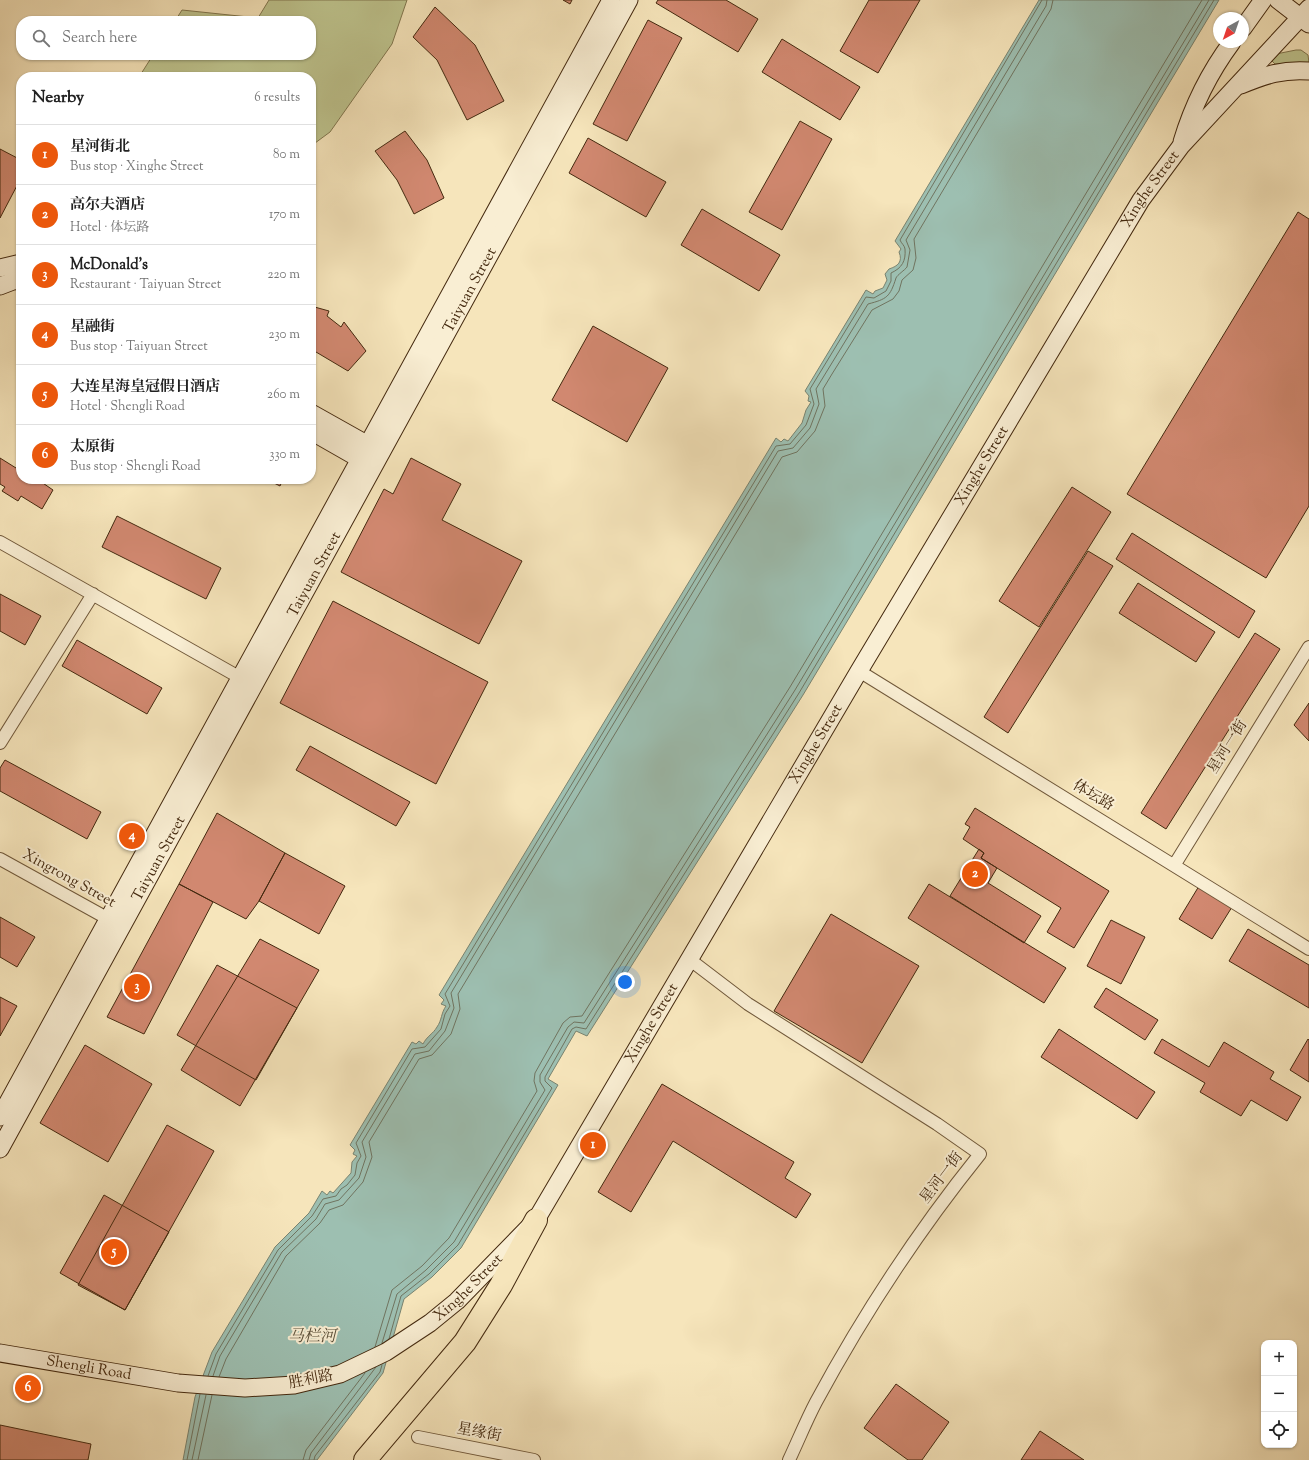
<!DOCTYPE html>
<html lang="en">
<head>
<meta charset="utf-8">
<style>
  :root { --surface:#fff; --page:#f6f6f6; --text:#222; --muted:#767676; --line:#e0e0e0; --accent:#ea580c }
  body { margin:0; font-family:"Sorts Mill Goudy","Noto Serif SC",serif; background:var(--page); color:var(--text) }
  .controls { position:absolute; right:12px; bottom:12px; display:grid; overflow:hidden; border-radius:8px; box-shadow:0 1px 3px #0004 }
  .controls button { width:36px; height:36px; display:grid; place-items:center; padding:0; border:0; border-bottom:1px solid var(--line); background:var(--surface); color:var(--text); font:20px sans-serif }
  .compass { position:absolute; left:1213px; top:12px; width:36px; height:36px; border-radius:50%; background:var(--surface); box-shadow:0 1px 3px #0004; rotate:220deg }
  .you { position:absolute; left:625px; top:982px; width:14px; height:14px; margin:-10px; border:3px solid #fff; border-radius:50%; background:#1a73e8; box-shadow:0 0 0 6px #1a73e833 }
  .badge { display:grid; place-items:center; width:26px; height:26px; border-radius:50%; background:var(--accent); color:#fff; font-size:13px; font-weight:700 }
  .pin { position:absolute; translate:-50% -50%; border:2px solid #fff; box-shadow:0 1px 4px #0006 }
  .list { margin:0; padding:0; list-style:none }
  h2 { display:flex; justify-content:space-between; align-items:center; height:52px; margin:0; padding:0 16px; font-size:17px }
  h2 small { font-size:13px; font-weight:400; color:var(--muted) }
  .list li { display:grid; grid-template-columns:26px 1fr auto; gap:12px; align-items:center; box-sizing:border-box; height:60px; padding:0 16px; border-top:1px solid var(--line) }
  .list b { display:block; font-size:15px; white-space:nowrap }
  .list p { margin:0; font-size:13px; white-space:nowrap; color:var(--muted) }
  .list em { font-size:13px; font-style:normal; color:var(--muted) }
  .icon { flex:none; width:22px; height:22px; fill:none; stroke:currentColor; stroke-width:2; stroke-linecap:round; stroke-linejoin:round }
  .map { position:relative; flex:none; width:1309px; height:1460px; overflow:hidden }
  .search { position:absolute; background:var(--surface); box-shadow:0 1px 3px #0004; left:16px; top:16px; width:300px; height:44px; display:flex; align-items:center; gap:10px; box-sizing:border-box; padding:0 14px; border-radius:16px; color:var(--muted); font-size:15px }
  .panel { position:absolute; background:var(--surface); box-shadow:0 1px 3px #0004; left:16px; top:72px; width:300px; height:412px; border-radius:16px }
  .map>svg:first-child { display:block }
  .green { fill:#bec48e; stroke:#81764e }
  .water { fill:#9dbfb1; stroke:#798370 }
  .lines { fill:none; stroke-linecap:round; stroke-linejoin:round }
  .shore { stroke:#707460; stroke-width:1 }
  .building { fill:#d18870; stroke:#44290f }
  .street-casing { stroke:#70583a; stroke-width:14 }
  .secondary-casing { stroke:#44290f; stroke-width:19 }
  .highway-casing { stroke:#44290f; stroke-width:24 }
  .street { stroke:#f9eed3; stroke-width:12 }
  .secondary { stroke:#f9eed3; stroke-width:17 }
  .highway { stroke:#f6e5bb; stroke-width:22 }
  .labels { text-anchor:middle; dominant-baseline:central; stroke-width:4; stroke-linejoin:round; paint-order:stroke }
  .street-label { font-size:15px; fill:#44290f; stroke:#f9eed3 }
  .water-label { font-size:16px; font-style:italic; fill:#5a4e38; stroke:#f9eed3 }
</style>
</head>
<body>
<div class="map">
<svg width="1309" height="1460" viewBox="0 0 1309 1460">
  <rect width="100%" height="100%" fill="#f6e5bb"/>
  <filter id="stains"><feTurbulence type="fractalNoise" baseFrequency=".005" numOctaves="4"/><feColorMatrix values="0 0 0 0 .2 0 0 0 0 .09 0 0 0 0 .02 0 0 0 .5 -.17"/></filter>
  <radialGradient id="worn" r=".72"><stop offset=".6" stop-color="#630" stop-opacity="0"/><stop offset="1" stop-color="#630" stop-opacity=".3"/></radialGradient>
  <path class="green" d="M269 0H407L392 44 330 132 311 146V77H139L153 55H311V21H175L182 10 258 18Z
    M1296 50H1301L1308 55 1309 63 1275 64 1271 60 1276 54Z"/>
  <path class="water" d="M1039 0H1219L803 695 587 1036 576 1031 548 1079 558 1085 461 1248 432 1277 404 1299 383 1373 317 1460H183L195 1397 212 1352 275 1247 309 1213 322 1191 327 1195 330 1191 333 1193 351 1173 352 1162 357 1156 353 1154 355 1150 350 1145 412 1042 416 1044 419 1041 423 1044C427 1036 433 1034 437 1027 442 1020 441 1013 446 1006L441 1004 444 1000 439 995 776 438 781 442 784 439 788 441 802 423 806 410 811 402 808 401 809 396 805 391 866 290 873 294 875 291 883 288 887 280 885 274 889 269C898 266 903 262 899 252L901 249 895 241Z"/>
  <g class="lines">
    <path class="shore" d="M389 1339 401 1296 429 1274 458 1245 552 1088 545 1081V1077L572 1029 576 1027 586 1029 799 693 1214 0
      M382 1343 397 1294 426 1270 454 1242 545 1090 540 1082V1075L568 1027 574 1022 584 1023 795 690 1209 0
      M375 1347 392 1290 422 1266 449 1238 537 1091 534 1081 535 1073 563 1023 570 1017 582 1016 790 687 1202 0
      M208 1376 216 1354 278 1250 312 1216 323 1199 336 1196 341 1189 347 1185 355 1175 357 1163 361 1156 356 1143 412 1049 425 1047 441 1029 445 1014 450 1006 445 994 776 446 790 444 806 425 814 404 810 389 866 297 874 298 886 291 891 281V273C902 268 906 261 905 249 905 246 901 243 900 240L1042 0
      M213 1376 220 1356 282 1252 316 1219 325 1204 339 1200 359 1178 366 1157 362 1142 415 1054 429 1051 445 1031 454 1008 451 993 778 451 793 448 810 428 819 404 816 389 868 304C887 299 890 297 896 278 897 275 905 270 907 267L910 250 906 240 1046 6 1047 0
      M219 1377 226 1359 286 1256 320 1223 329 1210 343 1205 363 1182 372 1157 369 1142 419 1059 432 1055 451 1034 460 1009 458 994 782 457 797 452 815 431 825 406 823 389 832 374 872 310 893 299 899 291 902 280 913 270 916 258 914 239 1051 9 1053 0
      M187 1460 200 1394
      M192 1460 206 1395
      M198 1460 212 1395
      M303 1460 306 1450 365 1373
      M309 1460 311 1453 376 1367
      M314 1460 315 1456 380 1372 382 1365"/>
  </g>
  <path class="building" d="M563 0H572L570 4Z
    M658 0H726L758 19 738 52 656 3Z
    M869 0H920L878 73 840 51Z
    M435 7 475 45 504 101 467 120 437 60 413 37Z
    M648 20 682 38 627 141 593 124Z
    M782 39 860 87 840 120 762 72Z
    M800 121 832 139 782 230 749 212Z
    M405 131 427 160 444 198 414 214 397 180 375 151Z
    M588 138 666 182 646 217 569 173Z
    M0 149 21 160V178L0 218Z
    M702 209 780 255 759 291 681 245Z
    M1298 212 1309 219V506L1266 578 1127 494Z
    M311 306 329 311 327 316 341 327 344 322 366 351 348 371 311 349Z
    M593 326 668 368 627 442 552 400Z
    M0 458 16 468 18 464 21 465V479H37L53 490 42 509 21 496 18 501 2 491 5 487 0 484Z
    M411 458 461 484 442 520 522 561 479 644 341 572 384 489 393 494Z
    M266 479H283L280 486Z
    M1072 487 1111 512 1039 627 999 601Z
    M117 516 221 568 206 599 102 547Z
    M1132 533 1255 611 1239 638 1116 559Z
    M1088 551 1113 566 1008 733 984 717Z
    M1138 583 1215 632 1196 662 1119 613Z
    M0 594 41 616 25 645 0 631Z
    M333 601 488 682 436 784 280 703Z
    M1255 633 1280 649 1166 829 1141 813Z
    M77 640 162 688 147 714 62 666Z
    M1309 703V741L1294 725Z
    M310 746 410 802 396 826 296 770Z
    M5 760 101 812 87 839 0 791V768Z
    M975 808 1109 891 1074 948 1047 932 1061 908 981 858 984 853 963 839 970 827 965 824Z
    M217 813 285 853 259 901 246 919 179 884Z
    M979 849 984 853 981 858 997 868 988 883 1041 916 1024 943 950 896Z
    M285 853 345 886 319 934 259 901Z
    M179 884 213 902 144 1034 107 1017Z
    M929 884 1066 968 1044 1003 908 918Z
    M1199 886 1232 907 1212 939 1179 919Z
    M831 914 919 966 862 1063 774 1011Z
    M0 917 35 937 17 967 0 957Z
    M1111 920 1145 937 1121 984 1087 966Z
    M1248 929 1309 965V1008L1229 961Z
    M260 939 319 970 240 1106 181 1070Z
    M217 965 297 1008 256 1080 177 1035Z
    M1106 988 1158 1020 1145 1040 1094 1007Z
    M0 997 17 1006 0 1036Z
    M1059 1029 1155 1092 1137 1119 1041 1057Z
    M1162 1039 1209 1067 1224 1042 1274 1072 1270 1079 1301 1097 1287 1121 1251 1100 1241 1116 1200 1092 1205 1083 1154 1053Z
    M1308 1039 1309 1040V1082L1290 1070Z
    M85 1045 152 1084 108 1162 40 1123Z
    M662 1084 794 1162 785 1178 811 1194 796 1218 673 1141 631 1212 598 1192Z
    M167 1125 214 1151 125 1310 78 1285Z
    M104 1195 169 1232 125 1310 60 1273Z
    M896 1384 949 1422 922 1460H908L864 1428Z
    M0 1425 91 1444 88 1460H0Z
    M1040 1431 1084 1460H1021Z"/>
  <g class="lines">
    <defs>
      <path id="street" d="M0 542 246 681
        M859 671 1309 949
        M0 743 93 594
        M0 859 114 922
        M1175 864 1309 647
        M689 959 748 1004 937 1124 980 1154C918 1231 863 1315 816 1402 806 1421 798 1441 789 1460
        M418 1437 534 1460"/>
      <g id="secondary">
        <path d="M1278 0 1309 24"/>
        <path d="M1243 28 1263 0"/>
        <path d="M1241 85C1265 75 1283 69 1309 71"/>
        <path d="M1182 142C1193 105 1209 73 1232 42"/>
        <path d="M0 268 21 263"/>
        <path d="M0 286 13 281 21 280"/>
        <path d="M311 413 368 445 374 454"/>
        <path d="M311 431 360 459H372"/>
        <path d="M0 1117 611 0"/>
        <path id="s1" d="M0 1149 629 0"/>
        <path id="s2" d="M0 1353 178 1383 245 1388 294 1385 340 1374 386 1352 430 1323 457 1301 536 1220 859 671 1141 200 1181 146 1309 8"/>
      </g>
      <path id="highway" d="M365 1460 465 1342 501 1285 536 1220"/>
    </defs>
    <use href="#street" class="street-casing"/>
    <use href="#secondary" class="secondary-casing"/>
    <use href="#highway" class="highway-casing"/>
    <use href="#street" class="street"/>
    <use href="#secondary" class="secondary"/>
    <use href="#highway" class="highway"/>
  </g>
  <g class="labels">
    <g class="street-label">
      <text stroke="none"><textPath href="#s2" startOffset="1796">Xinghe Street</textPath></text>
      <text stroke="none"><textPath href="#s1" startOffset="979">Taiyuan Street</textPath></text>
      <text stroke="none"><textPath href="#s2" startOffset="1472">Xinghe Street</textPath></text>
      <text stroke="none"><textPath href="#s1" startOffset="655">Taiyuan Street</textPath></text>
      <text stroke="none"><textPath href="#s2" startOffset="1148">Xinghe Street</textPath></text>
      <text transform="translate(1228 747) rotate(-58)">星河一街</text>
      <text transform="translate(1093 796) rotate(31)">体坛路</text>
      <text stroke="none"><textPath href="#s1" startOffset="331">Taiyuan Street</textPath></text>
      <text transform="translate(69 879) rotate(29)">Xingrong Street</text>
      <text stroke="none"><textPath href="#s2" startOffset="824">Xinghe Street</textPath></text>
      <text transform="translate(942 1178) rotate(-53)">星河一街</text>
      <text stroke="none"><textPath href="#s2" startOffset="500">Xinghe Street</textPath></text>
      <text stroke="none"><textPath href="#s2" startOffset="90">Shengli Road</textPath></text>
      <text transform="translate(311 1380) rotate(-11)">胜利路</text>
      <text transform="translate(479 1433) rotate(11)">星缘街</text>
    </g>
    <g class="water-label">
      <text x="312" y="1337">马栏河</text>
    </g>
  </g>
  <rect width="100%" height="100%" filter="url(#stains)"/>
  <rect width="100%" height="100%" fill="url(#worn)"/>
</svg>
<div class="controls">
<button>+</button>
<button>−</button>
<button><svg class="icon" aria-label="locate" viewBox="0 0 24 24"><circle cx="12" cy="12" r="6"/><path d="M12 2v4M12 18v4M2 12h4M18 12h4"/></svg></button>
</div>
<svg class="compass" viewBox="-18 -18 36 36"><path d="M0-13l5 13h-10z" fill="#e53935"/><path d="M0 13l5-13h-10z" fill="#767676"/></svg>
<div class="you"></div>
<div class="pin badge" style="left:593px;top:1145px">1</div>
<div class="pin badge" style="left:975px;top:874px">2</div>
<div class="pin badge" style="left:137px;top:987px">3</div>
<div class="pin badge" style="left:132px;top:836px">4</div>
<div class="pin badge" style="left:114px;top:1252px">5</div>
<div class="pin badge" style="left:28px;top:1388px">6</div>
<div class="search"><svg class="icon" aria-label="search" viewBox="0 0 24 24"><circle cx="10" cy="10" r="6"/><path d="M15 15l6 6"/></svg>Search here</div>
<section class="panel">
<h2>Nearby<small>6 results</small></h2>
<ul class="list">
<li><span class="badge">1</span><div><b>星河街北</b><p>Bus stop · Xinghe Street</p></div><em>80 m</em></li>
<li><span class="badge">2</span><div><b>高尔夫酒店</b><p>Hotel · 体坛路</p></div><em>170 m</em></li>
<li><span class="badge">3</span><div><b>McDonald's</b><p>Restaurant · Taiyuan Street</p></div><em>220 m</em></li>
<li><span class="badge">4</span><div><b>星融街</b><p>Bus stop · Taiyuan Street</p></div><em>230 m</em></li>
<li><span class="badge">5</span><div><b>大连星海皇冠假日酒店</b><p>Hotel · Shengli Road</p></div><em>260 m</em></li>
<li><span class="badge">6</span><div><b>太原街</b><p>Bus stop · Shengli Road</p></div><em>330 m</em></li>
</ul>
</section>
</div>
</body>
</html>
